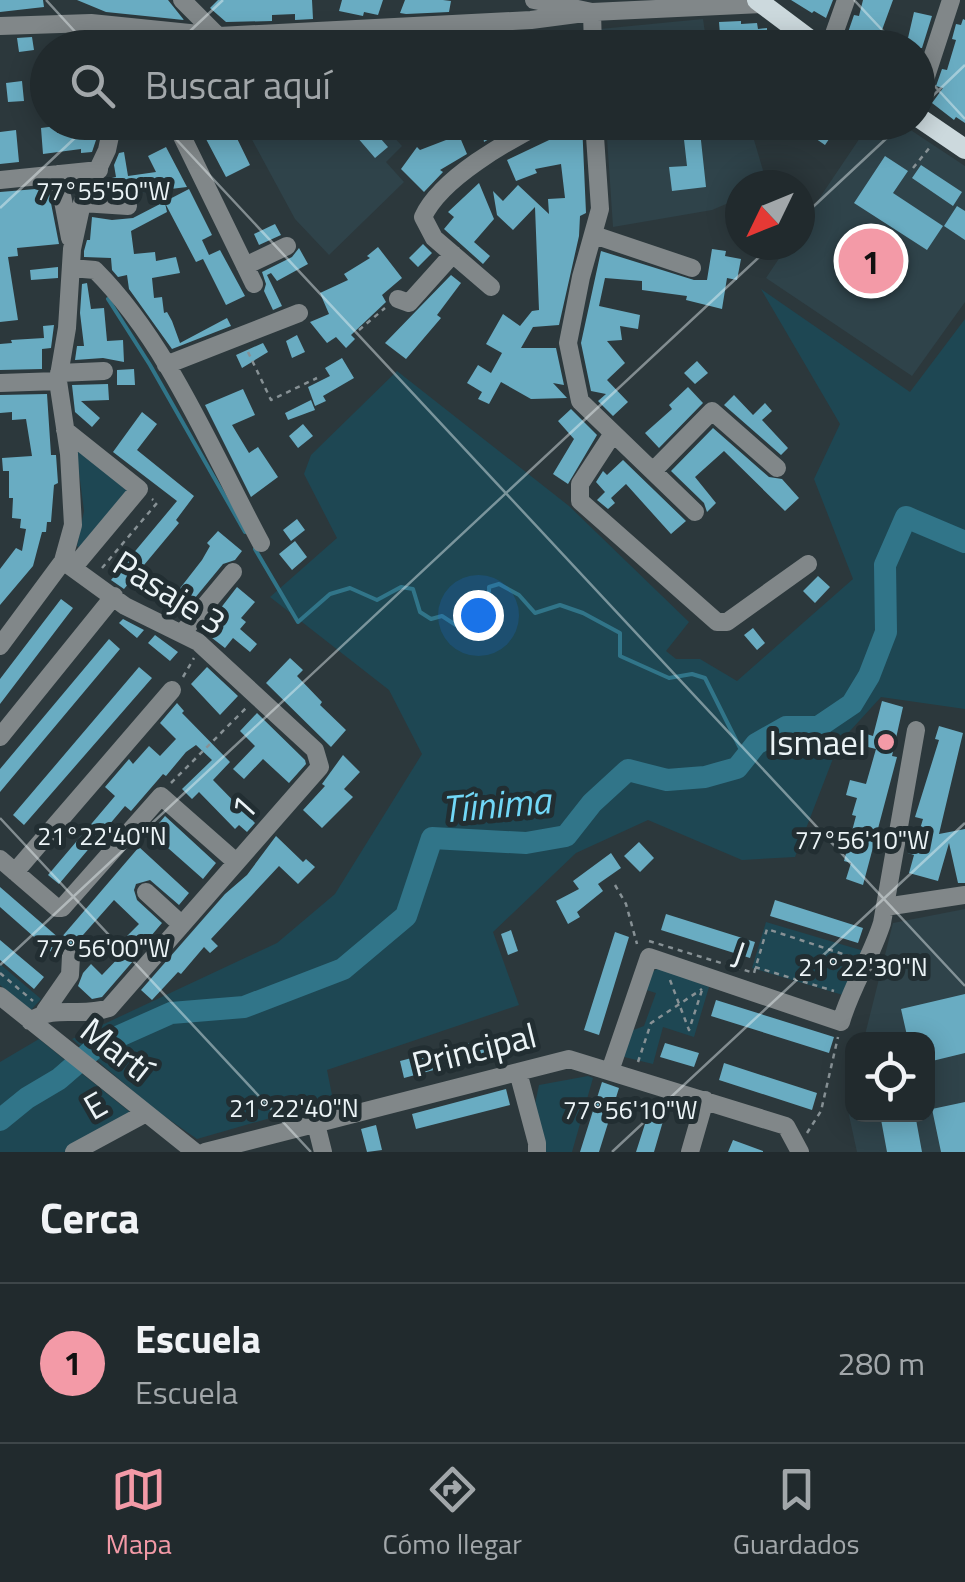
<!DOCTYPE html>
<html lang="es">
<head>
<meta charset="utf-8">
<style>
  :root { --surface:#212a2d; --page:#2d3639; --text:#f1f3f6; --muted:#a2a7aa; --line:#3e4649; --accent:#f39aa7 }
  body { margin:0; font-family:"Titillium Web",sans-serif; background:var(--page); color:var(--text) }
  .controls { position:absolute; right:30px; bottom:30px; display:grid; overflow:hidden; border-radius:20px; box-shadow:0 5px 25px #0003 }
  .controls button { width:90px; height:90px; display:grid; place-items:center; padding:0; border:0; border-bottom:2px solid var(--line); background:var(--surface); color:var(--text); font:50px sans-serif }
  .compass { position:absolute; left:725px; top:170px; width:90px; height:90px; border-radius:50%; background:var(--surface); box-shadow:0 5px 25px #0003; rotate:227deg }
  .you { position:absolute; left:478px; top:615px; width:35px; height:35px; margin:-25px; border:8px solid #fff; border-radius:50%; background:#1a73e8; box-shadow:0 0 0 15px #1a73e833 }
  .badge { display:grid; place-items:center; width:65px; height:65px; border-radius:50%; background:var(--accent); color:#111; font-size:32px; font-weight:700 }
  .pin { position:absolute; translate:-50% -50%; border:5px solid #fff; box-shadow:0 2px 10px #0006 }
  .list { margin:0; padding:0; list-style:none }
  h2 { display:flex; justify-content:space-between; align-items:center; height:130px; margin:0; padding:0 40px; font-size:42px }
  h2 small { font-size:32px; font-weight:400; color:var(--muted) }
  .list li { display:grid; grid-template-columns:65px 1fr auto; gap:30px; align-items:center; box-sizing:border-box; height:160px; padding:0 40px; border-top:2px solid var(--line) }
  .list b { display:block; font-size:38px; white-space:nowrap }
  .list p { margin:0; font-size:32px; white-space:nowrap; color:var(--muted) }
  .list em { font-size:32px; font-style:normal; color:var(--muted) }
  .icon { flex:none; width:55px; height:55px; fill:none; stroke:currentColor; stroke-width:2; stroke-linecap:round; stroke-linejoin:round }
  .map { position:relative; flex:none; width:965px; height:1152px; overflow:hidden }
  .search { position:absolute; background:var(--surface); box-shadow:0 5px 25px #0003; left:30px; right:30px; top:30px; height:110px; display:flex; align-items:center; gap:25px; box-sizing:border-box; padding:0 35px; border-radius:55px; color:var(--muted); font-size:38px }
  .sheet { height:290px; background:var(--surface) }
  nav { display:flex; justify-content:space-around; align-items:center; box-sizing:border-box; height:140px; border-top:2px solid var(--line); background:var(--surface); font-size:28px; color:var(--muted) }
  nav a { display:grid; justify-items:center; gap:5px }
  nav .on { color:var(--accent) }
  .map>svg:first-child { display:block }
  .built { fill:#2f434a }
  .green { fill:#1e4753 }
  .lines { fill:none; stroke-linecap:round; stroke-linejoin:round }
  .stream { stroke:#317589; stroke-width:4 }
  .river { stroke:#317589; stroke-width:22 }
  .building { fill:#69acc2 }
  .path { stroke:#879195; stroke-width:2.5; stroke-dasharray:5 5; stroke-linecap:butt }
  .minor { stroke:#818789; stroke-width:18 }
  .major { stroke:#ccd9dd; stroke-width:20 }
  .ticks { fill:none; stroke:#ebf3f6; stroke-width:2.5; stroke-opacity:0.45 }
  .poi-dot { fill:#f39aa7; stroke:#222e32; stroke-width:4 }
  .labels { text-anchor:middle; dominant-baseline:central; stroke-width:10; stroke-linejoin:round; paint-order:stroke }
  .street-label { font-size:35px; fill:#ebf3f6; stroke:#222e32 }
  .poi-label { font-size:35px; fill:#ebf3f6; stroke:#222e32; text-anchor:end }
  .water-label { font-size:38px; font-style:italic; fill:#71d7f7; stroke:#222e32 }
  .ticks-label { font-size:25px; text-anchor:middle; fill:#ebf3f6; stroke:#222e32; stroke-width:10; stroke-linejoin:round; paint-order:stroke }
</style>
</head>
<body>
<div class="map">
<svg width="965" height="1152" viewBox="0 0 965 1152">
  <rect width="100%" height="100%" fill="#2c383c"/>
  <path class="built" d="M703 19 707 47H601L600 29Z
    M243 123H381L402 146 386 162 404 182 329 255 295 219Z
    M606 123H749L765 177 757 185H740V198L712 210 613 227Z
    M870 123H900L965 166V302L912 376 766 278 788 245H800V227Z
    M965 909V1152H857L847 1106 852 1085V1114H928V1040L864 1039 893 923Z"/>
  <path class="green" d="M761 289 910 392 965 319V709L881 697 839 743 795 857 742 860 648 820 576 853 493 932 519 1005 327 1070 333 1100 197 1139 154 1109 72 1039 277 943 335 894 422 754 389 690 270 597 337 538 304 474 311 455 397 371 569 506 689 622 666 651 676 659H700L737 681 853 579 814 479 840 424Z
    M76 449 128 490 80 548 77 546 84 511Z
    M766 922 864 951 843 995 752 968Z
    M0 964 41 999 31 1010 0 985Z
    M658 968 709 987 694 1037 663 1027 653 1064 620 1056 628 1032 644 1026 656 993 643 989 648 975Z
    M39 1039 136 1117 73 1152H0V1062Z
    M588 1076 593 1078 572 1152H545L535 1104 539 1085Z"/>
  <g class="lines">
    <path class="stream" d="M108 299 150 365 245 532
      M255 549 298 622 330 594 350 588 377 600 401 587 413 589 420 612 431 619 442 616 465 631C480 619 490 607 489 587L499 584 519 595 535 613 560 605 583 613 620 633V656L669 678 692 674 705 678 745 758"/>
    <path class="river" d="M0 1120 27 1098 59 1079 97 1046 171 1013 244 1007 343 969 406 916 432 838 526 843 566 836 592 803 628 770 667 780 705 777 737 768 756 744 786 727H818L852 704 869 676 886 632 885 565 906 517 965 542"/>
  </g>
  <path class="building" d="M0 0H43L44 7 0 12Z
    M77 0H168L184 20 106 12Z
    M218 0H312L313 19 295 20V14L272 15V21L226 22 210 8Z
    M342 0H383L378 15 364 12 363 16 339 11Z
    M405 0H443L451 1 449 12 406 14 400 13Z
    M791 0H833L826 18 814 11 812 13Z
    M863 0H893L882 30 908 38 914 12 932 16 922 48H865L845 41 854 15 859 16Z
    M963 19 965 20V123L956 117 954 120 932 103 943 88 936 86 942 69 947 70 956 40 952 39 956 24 961 25Z
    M741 21V24L757 23 758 29 767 28V35L785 48H721L719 22Z
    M680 33 681 48H655L654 36Z
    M500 34 580 37V48H500Z
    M32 37 34 50 19 52 17 38Z
    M22 81 24 101 8 102 6 83Z
    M85 122H96L98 134 92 152 81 153V149L43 154 41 128 56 126 57 133 85 130Z
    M197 122H229L250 165 226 177Z
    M344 122H366L388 147 375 158Z
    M481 122H518L484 142Z
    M558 122H565L566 126 582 123 586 213 580 216 579 236 559 325 533 327 521 348H556L564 385 553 383 567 398 531 399 501 382 489 404 478 399 482 392 467 383 478 365 491 373 502 353 486 344 503 314 520 326 532 311 539 310 535 207 513 230 497 215 493 191 503 201 518 185 549 214 548 199 565 198 561 164 535 169 537 173 516 181 507 160 566 132 565 128 556 130Z
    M682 122H699L706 187 672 191 669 167 687 166Z
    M812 122H832L838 126 825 145 806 132Z
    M16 130 19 162 0 164V132Z
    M459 135 467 154 440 170 443 172 424 192 401 169 417 147 420 150Z
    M166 147 187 187 130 194 101 192 108 179 116 177 114 165 119 153 124 152 128 176 156 172 148 156Z
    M885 156 908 171 893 193 943 226 927 250 854 203Z
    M921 165 962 192 953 206 912 178Z
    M479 183 494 219 474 242 490 256 483 264 444 229 454 217 448 212Z
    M48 188 59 244 17 248 18 256 8 257 18 320 0 322V192Z
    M189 189 212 235 202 240 209 255 220 250 245 296 226 305 203 259 196 262 165 203 167 212 131 231 134 254 155 252 156 261 176 257 180 273 152 278 154 298 162 297 164 313 167 312 172 321 180 343 227 318 231 326 172 349 129 289 127 275 118 277 112 270 111 258 84 257V251L87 240H90L92 217 112 220 133 218Z
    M957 206 965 211V240L944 226Z
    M275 224 281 235 259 245 254 234Z
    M423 244 432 253 418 267 409 258Z
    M378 247 402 278 382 295 386 302 351 335 355 339 346 348 336 337 327 343 310 322 329 314 320 293 348 280 344 274 370 258 367 256Z
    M299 248 308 264 277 281 271 273 267 275 282 306 273 310 264 291 266 284 262 272 292 257Z
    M712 249 726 251 725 256 741 259 737 280 727 278 722 309 686 300 687 296 642 290V281L605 278 599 306 640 315 638 329 620 326 622 340 607 341 625 363 607 380 628 402 613 416 598 401 606 394 591 391 581 343 601 251 694 280H707Z
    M58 267V278L31 280 30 270Z
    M451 275 461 283 437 315 441 318 406 359 385 343Z
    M87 283 91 309 104 308 107 341 123 340 124 362 103 358 75 360 77 346H84L80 313 82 284Z
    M54 325 51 348 42 349V369L0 370V344L12 343 11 340 44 338 43 326Z
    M297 335 305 352 292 358 286 341Z
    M263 343 268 352 242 368 236 355Z
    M342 358 354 378 323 396 326 401 315 406 308 387 330 376 325 368Z
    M697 361 708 373 695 384 684 373Z
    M134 369 135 385H117V370Z
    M108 384 109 400 81 401 100 418 92 427 75 412 72 385Z
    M688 387 703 403 659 448 645 433 672 409 669 405Z
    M243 389 255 415 232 425 249 453 258 447 278 477 251 497 205 405Z
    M47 394 51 455H56L58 483 54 485 51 522H47L46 532H42L33 566 0 605V569L16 548 22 551 26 529 20 528 21 519 12 518 13 498H9V471H3L2 458 32 456 26 419 12 420V412L0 413V395Z
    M734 395 753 415 765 403 772 411 762 420 788 448 781 455 724 405Z
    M311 400 315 410 288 420 285 413Z
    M571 409 597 435 568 484 553 474 574 439 558 421Z
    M142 412 157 424 137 450 194 496 176 520 179 523 124 589 111 580 177 501 113 452Z
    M303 424 313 436 298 448 289 436Z
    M713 428 769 477 782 479 799 498 785 511 724 451 695 477 716 503 707 512 704 503 671 471Z
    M623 460 686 521 671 534 626 484 611 498 615 503 608 509 597 500 605 492 596 482 603 471 607 475Z
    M297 519 305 530 291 541 283 530Z
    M218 531 242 551 235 560 223 564 180 616 167 605 202 560 210 546 207 543Z
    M295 541 307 557 292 570 279 554Z
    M818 576 830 587 815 603 803 591Z
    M237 587 255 602 241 618 246 622 240 629 257 644 250 652 233 638 225 648 203 631Z
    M61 599 73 608 0 704V679Z
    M123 619 144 630 137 638 119 623Z
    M753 628 765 643 757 650 744 635Z
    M155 635 178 652 170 661 148 643Z
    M109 639 120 649 0 792V769Z
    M290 658 303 670 297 676 322 702 320 705 346 730 331 747 266 683Z
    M139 667 152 678 24 825 13 815Z
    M207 667 238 696 220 715 191 684Z
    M882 701 903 707 892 756 897 757 863 885 846 879 851 863 844 861 856 816 852 815 857 798 846 795 850 780 866 784 876 749 856 744 860 732 873 736Z
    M177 703 184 711 182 713 230 762 213 780 255 823 247 832 239 825 235 829 199 792 192 799 182 789 212 760 196 745 186 752 166 776 163 774 131 811 125 806 59 884 48 875 115 796 105 787 129 759 133 764 149 746 160 756 176 739 160 723Z
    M257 713 305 760 306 764 289 783 263 759 244 779 233 769 255 746 240 731Z
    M939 726 963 733 939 834 965 829V883H958L949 843 938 881 909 873 914 855 908 853 912 841 916 842 923 819 915 817 939 740 935 739Z
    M343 755 360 772 344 789 353 797 322 828 303 810 325 786 322 784Z
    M165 816 216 863 203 879 151 833Z
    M276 836 303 862 306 859 315 867 298 884 279 866 211 939 218 946 210 953 204 947 181 974 178 972 152 1000 141 990 225 894 247 875Z
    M639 842 654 858 640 872 624 856Z
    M139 847 189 893 179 905 150 880 136 884 134 890 137 900 162 923 140 949 127 936 139 924 114 900 75 944 61 948 58 958 0 907V887L60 939Z
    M611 853 621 868 598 884 603 891 577 912 580 917 568 924 556 901 579 889 573 881Z
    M775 900 863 928 858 943 770 916Z
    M666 914 755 942 750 958 661 930Z
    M511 930 518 951 508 955 501 934Z
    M615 932 629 937 599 1035 584 1030Z
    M0 940 44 977 34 989 0 960Z
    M125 951 134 960 102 997 92 999 78 986 83 973 91 964 102 975Z
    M965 994V1053L928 1062V1040H908L901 1009Z
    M716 1000 834 1037 829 1053 711 1016Z
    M527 1028 531 1044 404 1078 400 1061Z
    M665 1043 699 1053 694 1067 660 1057Z
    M724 1063 817 1093 812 1110 719 1080Z
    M602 1082 619 1088 599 1152H580Z
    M506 1089 510 1105 416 1129 412 1114Z
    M653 1099 668 1104 654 1152H636Z
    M965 1102V1152H941L932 1109Z
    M880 1114H915L922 1152H887Z
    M376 1125 382 1150 367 1152 361 1129Z
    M733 1140 763 1151V1152H728Z"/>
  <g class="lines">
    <path class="path" d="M913 168 931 146
      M359 330 385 308
      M248 352 271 400 317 378
      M102 568 157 503 152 499
      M183 677 194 658
      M171 783 247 707
      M615 885 626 904 637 944
      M649 941 754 973 767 929 849 956
      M755 967 834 991
      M0 973 33 1001
      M670 980 689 1030 702 990
      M638 1062 651 1023 702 989
      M807 1133 821 1111 838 1037"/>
    <path class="minor" d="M182 0 220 38
      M534 0 592 12 762 4
      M592 12 593 48
      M0 26 91 23 219 36 531 20 592 12
      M829 48 846 0
      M918 101 951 0
      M175 122 254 284
      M594 122 600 209 581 277 568 343 580 401 695 512
      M58 174 70 238
      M0 180 99 170
      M82 203 128 206
      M594 235 692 268
      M245 266 287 246
      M71 268 95 270C168 343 212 452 261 543
      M491 287 434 238 423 217C441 178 507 141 546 122
      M398 299 409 303 453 254
      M166 365 299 313
      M59 373 104 371
      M0 383 58 381
      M65 430 139 489 73 568
      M612 435 580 484V501L717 622H727L808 564
      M653 471 712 411 777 468
      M183 632 233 572
      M0 646 63 561 73 525 69 454 58 381 67 328 72 249 82 203 107 150 113 122
      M0 737 114 596
      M0 859 57 908H62L161 796 236 862
      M15 872 172 690
      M146 892 182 925
      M885 907 965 895
      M0 996 195 1152
      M45 1011 70 975 71 956
      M30 1021C56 1004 80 1018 109 1008L320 767 315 750 198 642 125 606 63 561
      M610 1071 649 957 841 1022C851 987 871 958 882 923L916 730
      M518 1072 537 1143V1152
      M316 1124 323 1152
      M74 1152 146 1113
      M205 1152 569 1059 786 1126 800 1152
      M690 1152 705 1100"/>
    <path class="major" d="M757 0 821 48
      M918 117 965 149"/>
  </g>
  <path class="ticks" d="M46 0 90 48M854 0 899 48M172 48 223 0M918 68 965 119M918 110 965 65M160 122 965 986M0 208 92 122M800 219 904 122M0 818 311 1152M0 965 772 245M612 1152 965 823"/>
  <circle class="poi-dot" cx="886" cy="742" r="10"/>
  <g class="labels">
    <g class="street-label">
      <text transform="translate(170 592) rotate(32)">Pasaje 3</text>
      <text transform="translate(243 807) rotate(-48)">1</text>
      <text transform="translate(739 953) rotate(19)">J</text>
      <text transform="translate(117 1049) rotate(38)">Martí</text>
      <text transform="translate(474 1049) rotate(-14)">Principal</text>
      <text transform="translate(95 1105) rotate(-30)">E</text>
    </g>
    <g class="poi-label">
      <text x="866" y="742">Ismael</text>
    </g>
    <g class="water-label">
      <text transform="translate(496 804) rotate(-5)">Tíinima</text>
    </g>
  </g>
  <g class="ticks-label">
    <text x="103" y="200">77°55'50"W</text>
    <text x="102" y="845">21°22'40"N</text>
    <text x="862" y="849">77°56'10"W</text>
    <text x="103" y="957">77°56'00"W</text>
    <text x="863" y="976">21°22'30"N</text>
    <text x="294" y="1117">21°22'40"N</text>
    <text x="630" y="1119">77°56'10"W</text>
  </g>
</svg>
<div class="controls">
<button><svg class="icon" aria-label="locate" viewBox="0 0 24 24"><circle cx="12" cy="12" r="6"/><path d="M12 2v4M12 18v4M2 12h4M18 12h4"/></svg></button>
</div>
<svg class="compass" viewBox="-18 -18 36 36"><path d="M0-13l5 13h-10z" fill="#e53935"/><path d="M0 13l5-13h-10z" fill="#a2a7aa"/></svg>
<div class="you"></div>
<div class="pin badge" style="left:871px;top:261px">1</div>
<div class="search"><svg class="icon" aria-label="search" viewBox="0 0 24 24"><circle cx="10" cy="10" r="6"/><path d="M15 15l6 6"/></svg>Buscar aquí</div>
</div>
<section class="sheet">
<h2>Cerca<small></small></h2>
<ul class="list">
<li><span class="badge">1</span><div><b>Escuela</b><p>Escuela</p></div><em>280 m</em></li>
</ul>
</section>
<nav>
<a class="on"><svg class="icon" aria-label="map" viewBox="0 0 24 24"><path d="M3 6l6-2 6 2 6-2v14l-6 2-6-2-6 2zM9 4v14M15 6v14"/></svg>Mapa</a>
<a><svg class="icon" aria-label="directions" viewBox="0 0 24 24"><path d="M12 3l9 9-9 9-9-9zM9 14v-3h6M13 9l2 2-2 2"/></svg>Cómo llegar</a>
<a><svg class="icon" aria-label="saved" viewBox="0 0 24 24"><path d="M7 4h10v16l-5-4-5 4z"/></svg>Guardados</a>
</nav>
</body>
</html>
